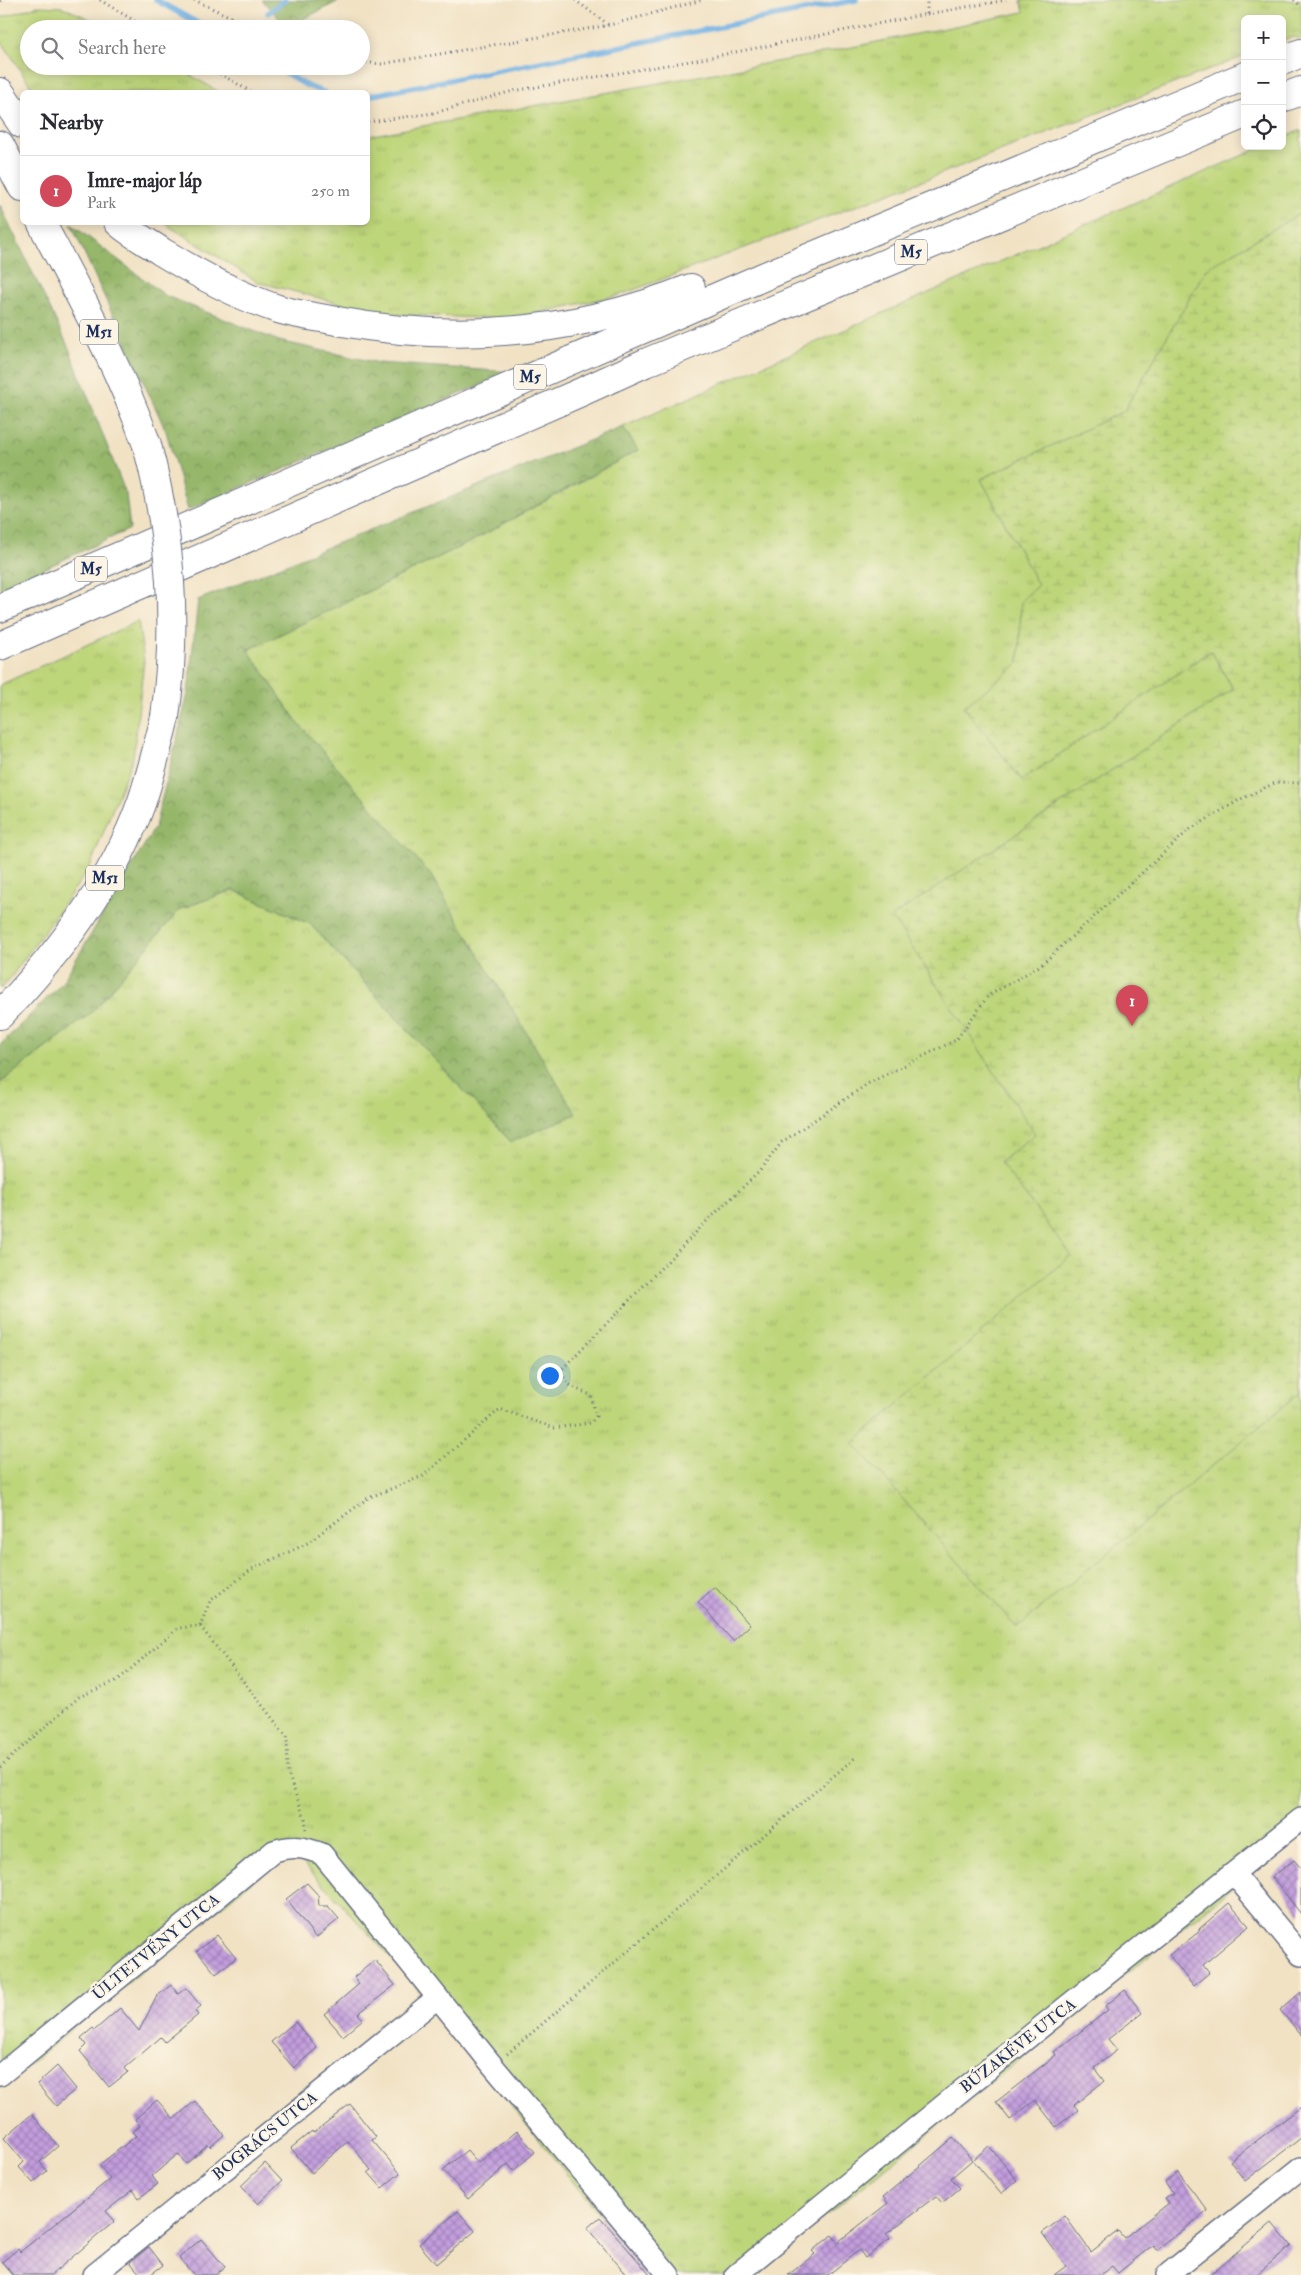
<!DOCTYPE html>
<html lang="en">
<head>
<meta charset="utf-8">
<style>
  :root { --surface:#fff; --page:#f7f7f7; --text:#2b2b33; --muted:#7c7c81; --line:#e1e1e2; --accent:#d1495b }
  body { margin:0; font-family:"IM FELL Double Pica",serif; background:var(--page); color:var(--text) }
  .controls { position:absolute; right:15px; top:15px; display:grid; overflow:hidden; border-radius:8px; box-shadow:0 2px 12px #0003 }
  .controls button { width:45px; height:45px; display:grid; place-items:center; padding:0; border:0; border-bottom:1px solid var(--line); background:var(--surface); color:var(--text); font:25px sans-serif }
  .you { position:absolute; left:549px; top:1375px; width:18px; height:18px; margin:-12px; border:4px solid #fff; border-radius:50%; background:#1a73e8; box-shadow:0 0 0 8px #1a73e833 }
  .badge { display:grid; place-items:center; width:32px; height:32px; border-radius:50%; background:var(--accent); color:#fff; font-size:16px; font-weight:700 }
  .pin { position:absolute; translate:-50% -41px; filter:drop-shadow(0 1px 2px #0008) }
  .pin::after { content:''; position:absolute; top:26px; width:18px; height:15px; background:inherit; clip-path:polygon(0 0,100% 0,50% 100%) }
  .list { margin:0; padding:0; list-style:none }
  h2 { display:flex; justify-content:space-between; align-items:center; height:65px; margin:0; padding:0 20px; font-size:21px }
  h2 small { font-size:16px; font-weight:400; color:var(--muted) }
  .list li { display:grid; grid-template-columns:32px 1fr auto; gap:15px; align-items:center; box-sizing:border-box; height:70px; padding:0 20px; border-top:1px solid var(--line) }
  .list b { display:block; font-size:19px; white-space:nowrap }
  .list p { margin:0; font-size:16px; white-space:nowrap; color:var(--muted) }
  .list em { font-size:16px; font-style:normal; color:var(--muted) }
  .icon { flex:none; width:28px; height:28px; fill:none; stroke:currentColor; stroke-width:2; stroke-linecap:round; stroke-linejoin:round }
  .map { position:relative; flex:none; width:1301px; height:2275px; overflow:hidden }
  .search { position:absolute; background:var(--surface); box-shadow:0 2px 12px #0003; left:20px; top:20px; width:350px; height:55px; display:flex; align-items:center; gap:12px; box-sizing:border-box; padding:0 18px; border-radius:28px; color:var(--muted); font-size:19px }
  .panel { position:absolute; background:var(--surface); box-shadow:0 2px 12px #0003; left:20px; top:90px; width:350px; height:135px; border-radius:8px }
  .map>svg:first-child { display:block }
  .grass { fill:url(#grass-tufts); stroke:#6c826c }
  .forest { fill:url(#forest-crowns); stroke:#587364 }
  .wetland { fill:url(#wetland-marsh); stroke:#6c826c }
  .lines { fill:none; stroke-linecap:round; stroke-linejoin:round }
  .stream { stroke:#72b1e5; stroke-width:5.5 }
  .building { fill:url(#building-cross-hatch) }
  .street-casing { stroke:#666e82; stroke-width:24 }
  .highway-casing { stroke:#666e82; stroke-width:30 }
  .path { stroke:#666e82; stroke-width:3; stroke-dasharray:1 4; stroke-linecap:butt }
  .street { stroke:#fff; stroke-width:21 }
  .highway { stroke:#fff; stroke-width:28 }
  .highway-bridge-casing { stroke:#666e82; stroke-width:30; stroke-linecap:butt }
  .highway-bridge { stroke:#fff; stroke-width:28 }
  .labels { text-anchor:middle; dominant-baseline:central; stroke-width:5; stroke-linejoin:round; paint-order:stroke }
  .shield { fill:#fcf5e5; stroke:#5e6a86; stroke-width:1 }
  .shield-label { font-size:15px; font-weight:bold; fill:#1b2f5e }
  .street-label { font-size:16px; fill:#1b2f5e; stroke:#fcf5e5 }
</style>
</head>
<body>
<div class="map">
<svg width="1301" height="2275" viewBox="0 0 1301 2275">
  <defs>
    <pattern id="grass-tufts" width="24" height="20" patternUnits="userSpaceOnUse" patternTransform="scale(1.25)"><rect width="24" height="20" fill="#bed67a"/><path d="M3 7l-1-3M5 7V3M7 7l1-3M15 17l-1-3M17 17v-4M19 17l1-3" fill="none" stroke="#a3b86c"/></pattern>
    <pattern id="forest-crowns" width="20" height="18" patternUnits="userSpaceOnUse" patternTransform="scale(1.25)"><rect width="20" height="18" fill="#96b76a"/><path d="M2 6a3 3 0 1 1 6 0M12 15a3 3 0 1 1 6 0" fill="none" stroke="#7a955a"/></pattern>
    <pattern id="wetland-marsh" width="20" height="14" patternUnits="userSpaceOnUse" patternTransform="scale(1.25)"><rect width="20" height="14" fill="#bed67a"/><path d="M1 5h8M5 5V1M11 12h8M15 12V8" fill="none" stroke="#a3b86c"/></pattern>
    <pattern id="building-cross-hatch" width="8" height="8" patternUnits="userSpaceOnUse" patternTransform="scale(1.25)"><rect width="8" height="8" fill="#c39edd"/><path d="M0 0l8 8M0 8l8-8" fill="none" stroke="#9e81b6"/></pattern>
  </defs>
  <rect width="100%" height="100%" fill="#fcf5e5"/>
  <filter id="ink" filterUnits="userSpaceOnUse"><feTurbulence type="fractalNoise" baseFrequency=".02" numOctaves="2"/><feDisplacementMap in="SourceGraphic" scale="10" xChannelSelector="R" yChannelSelector="G"/><feConvolveMatrix kernelMatrix="1 2 1 2 8 2 1 2 1" color-interpolation-filters="sRGB"/></filter>
  <filter id="wash" filterUnits="userSpaceOnUse"><feTurbulence type="fractalNoise" baseFrequency=".0096" numOctaves="4" result="noise"/><feDisplacementMap in="SourceGraphic" scale="20" xChannelSelector="R" yChannelSelector="G"/><feGaussianBlur stdDeviation="1.12" result="paint"/><feColorMatrix in="noise" values="0 0 0 0 0 0 0 0 0 0 0 0 0 0 0 0 0 1.4 0 .05"/><feComposite in="paint" operator="in"/></filter>
  <g filter="url(#wash)">
    <rect width="100%" height="100%" fill="#f1e2c4"/>
    <path class="grass" d="M1021 0H1301V39L1293 37 1282 41V19H1245V56L922 181 620 295 510 319 380 314 258 282 164 223 368 222V136L808 56 1024 12Z
      M37 6 62 7 113 29H29V66H175L219 92H35L0 39V18Z
      M1301 130V1833L752 2275H652L590 2203 402 1970 295 1854 279 1859 0 2088V1083L91 1013 180 909 233 890 310 924 511 1142 298 723 248 650 472 541 638 450 623 427 1264 146H1282V138Z
      M138 621 144 661 133 757 89 869 6 984 0 989V685Z"/>
    <path class="forest" d="M262 0H341L287 27Z
      M0 205 68 346 126 494 130 529 0 589Z
      M71 224 166 296 279 341 379 363 511 372 188 510 166 431Z
      M623 427 638 450 472 541 248 650 298 723 430 874 576 1114 511 1142 310 924 233 890 180 909 91 1013 0 1083V1045L62 983 155 827 188 694 198 600Z"/>
    <path class="wetland" d="M1301 213V1392L1017 1628 853 1443 1071 1255 1000 1162 1035 1134 892 917 1233 689 1211 651 1022 780 964 707 1019 663 1021 601 1038 585 981 479 1124 411 1207 268Z"/>
    <g class="lines">
      <path class="stream" d="M156 0 208 29
        M268 13 285 0
        M274 66 307 86 324 92
        M368 96 856 0"/>
    </g>
    <g id="blocks">
      <path class="building" d="M715 1587 750 1625 733 1641 698 1602Z
        M1294 1860 1301 1868V1914L1272 1877Z
        M307 1883 318 1895 319 1906H328L339 1919 316 1938 286 1899Z
        M1229 1903 1249 1926 1203 1965 1209 1973 1193 1986 1169 1955 1200 1931 1199 1929Z
        M217 1935 236 1958 216 1974 197 1951Z
        M375 1960 395 1985 358 2014 363 2019 343 2036 324 2014 359 1984 354 1977Z
        M171 1985 178 1994 186 1988 201 2006 195 2011 198 2015 165 2042 161 2037 125 2068 128 2072 109 2087 80 2051 86 2045 81 2038 93 2028 95 2030 120 2008 139 2031 157 1996Z
        M1125 1990 1142 2013 1108 2039 1117 2050 1094 2068 1104 2081 1074 2105 1078 2110 1056 2127 1035 2100 1010 2120 996 2102 1056 2055 1054 2052 1108 2010 1105 2006Z
        M1301 1992V2035L1280 2010Z
        M295 2022 317 2048 294 2068 271 2042Z
        M57 2066 76 2089 56 2106 37 2084Z
        M157 2100 174 2119 195 2101 224 2135 210 2147 208 2145 186 2164 178 2154 152 2176 158 2184 139 2198 133 2190 106 2211 115 2221 51 2275H13L2 2262 18 2249 20 2252 110 2179 99 2165 136 2136 132 2132 140 2126 135 2119Z
        M350 2104 376 2137 372 2140 400 2173 382 2188 368 2172 371 2170 348 2141 312 2173 291 2148 312 2131 313 2133Z
        M1301 2107V2138L1245 2181 1230 2161Z
        M32 2114 58 2146 40 2162 47 2171 33 2183 19 2167 24 2162 4 2138Z
        M517 2131 535 2152 513 2171 508 2164 468 2199 443 2170 467 2150 478 2163Z
        M953 2138 972 2160 951 2178 960 2188 942 2203 936 2196 886 2234 890 2239 865 2258 859 2250 828 2275H788L815 2254 812 2251 832 2235 838 2242 888 2203 883 2197Z
        M989 2146 1017 2180 1001 2194 973 2160Z
        M265 2163 282 2181 258 2204 241 2186Z
        M1178 2172 1208 2211 1157 2250 1153 2245 1118 2273 1112 2266 1100 2275H1054L1066 2266 1042 2233 1065 2216 1091 2252 1118 2231 1124 2238 1169 2203 1165 2198 1173 2193 1165 2182Z
        M458 2211 475 2231 436 2264 419 2244Z
        M600 2217 641 2264 650 2275H627L587 2228Z
        M1272 2223 1291 2246 1256 2275H1209Z
        M201 2239 225 2267 215 2275H194L179 2258Z
        M149 2247 163 2265 150 2275H141L130 2262Z"/>
    </g>
  </g>
  <g filter="url(#ink)">
    <use href="#blocks" fill-opacity="0" stroke="#666e82" stroke-width="1"/>
    <g class="lines">
      <defs>
        <path id="street" d="M1234 1874 1301 1955
          M0 2075 274 1851C292 1845 304 1847 322 1854L493 2066 669 2275
          M94 2275 437 1998
          M736 2275 961 2091 1301 1819
          M1167 2275 1301 2168"/>
        <path id="highway" d="M1282 61 1301 53
          M0 92 22 124
          M1282 98 1301 91
          M0 145 22 187
          M41 222C80 296 119 366 147 445
          M118 222C131 234 148 242 162 252 198 274 238 296 278 309 297 315 318 317 337 321 459 344 575 334 691 288
          M0 608 765 276 1245 76
          M0 646 579 393 645 363 1245 114
          M0 1015C59 953 113 883 142 801 151 774 158 745 165 717"/>
      </defs>
      <use href="#street" class="street-casing"/>
      <use href="#highway" class="highway-casing"/>
      <path class="path" d="M100 0 148 29
        M194 0 257 29
        M575 0 609 25
        M1294 0 1301 6
        M0 1 2 0
        M927 14 1006 0
        M361 62 381 64 610 25 702 0
        M207 66 251 92
        M368 122 434 113 513 91 696 60 927 14V0
        M200 1626 210 1601 252 1569 306 1544 368 1498 423 1476 500 1409 554 1428 591 1423 596 1416 591 1395C577 1389 563 1386 562 1369L710 1218 759 1172 782 1142 869 1083 956 1040 988 996 1041 965 1189 830 1241 799 1277 782 1301 783
        M0 1767 79 1697 118 1680 178 1628 200 1626 287 1737 288 1774 305 1819 306 1830
        M507 2054 857 1756"/>
      <use href="#street" class="street"/>
      <use href="#highway" class="highway"/>
      <defs>
        <path id="highway-bridge" d="M147 445C171 536 178 623 165 717"/>
      </defs>
      <use href="#highway-bridge" class="highway-bridge-casing"/>
      <use href="#highway-bridge" class="highway-bridge"/>
    </g>
  </g>
  <g class="labels">
    <g class="shield">
      <rect x="895" y="239.5" width="32" height="25" rx="4"/>
      <rect x="80" y="319.5" width="38" height="25" rx="4"/>
      <rect x="514" y="364.5" width="32" height="25" rx="4"/>
      <rect x="75" y="556.5" width="32" height="25" rx="4"/>
      <rect x="86" y="865.5" width="38" height="25" rx="4"/>
    </g>
    <g class="shield-label">
      <text x="911" y="252">M5</text>
      <text x="99" y="332">M51</text>
      <text x="530" y="377">M5</text>
      <text x="91" y="569">M5</text>
      <text x="105" y="878">M51</text>
    </g>
    <g class="street-label">
      <text transform="translate(156 1947) rotate(-39)">ÜLTETVÉNY UTCA</text>
      <text transform="translate(1018 2046) rotate(-38)">BÚZAKÉVE UTCA</text>
      <text transform="translate(265 2136) rotate(-39)">BOGRÁCS UTCA</text>
    </g>
  </g>
</svg>
<div class="controls">
<button>+</button>
<button>−</button>
<button><svg class="icon" aria-label="locate" viewBox="0 0 24 24"><circle cx="12" cy="12" r="6"/><path d="M12 2v4M12 18v4M2 12h4M18 12h4"/></svg></button>
</div>
<div class="you"></div>
<div class="pin badge" style="left:1132px;top:1026px">1</div>
<div class="search"><svg class="icon" aria-label="search" viewBox="0 0 24 24"><circle cx="10" cy="10" r="6"/><path d="M15 15l6 6"/></svg>Search here</div>
<section class="panel">
<h2>Nearby<small></small></h2>
<ul class="list">
<li><span class="badge">1</span><div><b>Imre-major láp</b><p>Park</p></div><em>250 m</em></li>
</ul>
</section>
</div>
</body>
</html>
